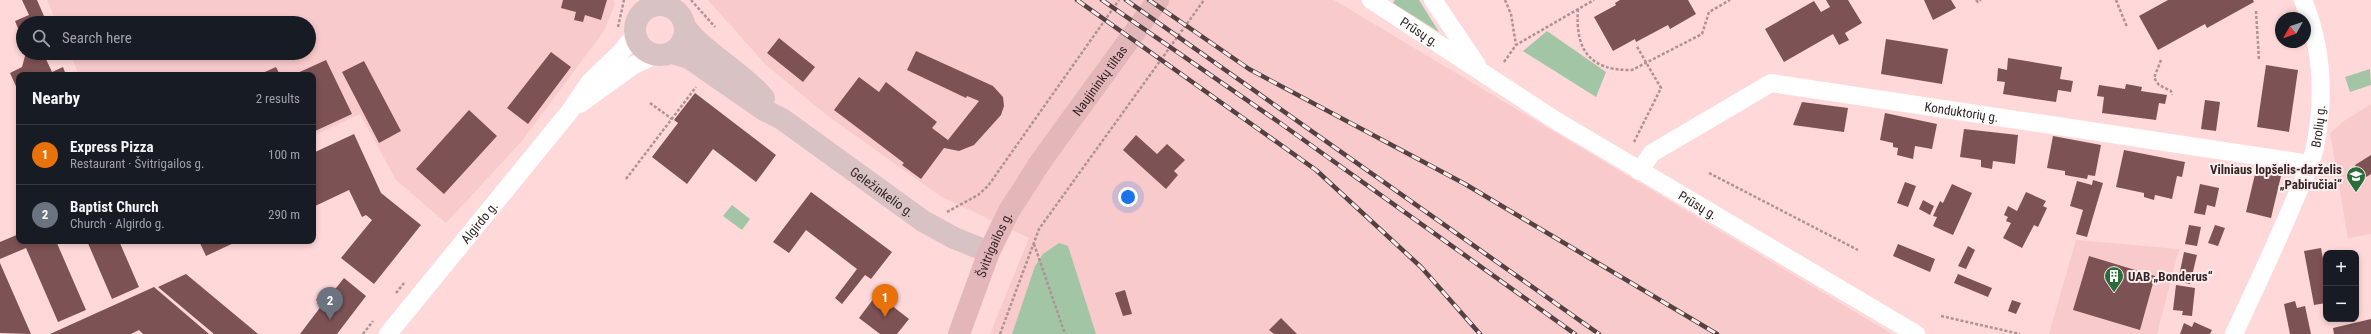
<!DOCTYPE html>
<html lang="en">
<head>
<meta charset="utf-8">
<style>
  :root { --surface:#171b24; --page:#242831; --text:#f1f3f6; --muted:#9ea1a6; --line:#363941; --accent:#0f766e }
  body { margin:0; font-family:"Roboto Condensed",sans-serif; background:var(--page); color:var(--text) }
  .controls { position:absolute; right:12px; bottom:12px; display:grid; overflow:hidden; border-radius:8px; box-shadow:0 2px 6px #0003 }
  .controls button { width:36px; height:36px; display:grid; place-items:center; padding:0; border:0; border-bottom:1px solid var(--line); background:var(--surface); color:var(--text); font:20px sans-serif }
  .compass { position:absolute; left:2275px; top:12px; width:36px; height:36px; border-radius:50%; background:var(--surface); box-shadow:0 2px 6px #0003; rotate:230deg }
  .you { position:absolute; left:1128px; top:197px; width:14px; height:14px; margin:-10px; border:3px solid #fff; border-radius:50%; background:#1a73e8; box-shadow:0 0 0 6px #1a73e833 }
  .badge { display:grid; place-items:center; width:26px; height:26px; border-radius:50%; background:var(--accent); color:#fff; font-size:13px; font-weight:700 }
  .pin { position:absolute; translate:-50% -33px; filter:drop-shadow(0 1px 2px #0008) }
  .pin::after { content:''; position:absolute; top:21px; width:14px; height:12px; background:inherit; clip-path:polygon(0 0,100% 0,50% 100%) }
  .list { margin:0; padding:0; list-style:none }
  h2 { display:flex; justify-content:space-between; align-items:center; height:52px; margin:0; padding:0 16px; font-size:17px }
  h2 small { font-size:13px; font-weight:400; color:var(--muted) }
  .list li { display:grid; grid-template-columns:26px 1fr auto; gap:12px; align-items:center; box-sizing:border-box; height:60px; padding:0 16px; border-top:1px solid var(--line) }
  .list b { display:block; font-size:15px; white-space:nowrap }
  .list p { margin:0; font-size:13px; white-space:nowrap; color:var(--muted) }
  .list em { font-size:13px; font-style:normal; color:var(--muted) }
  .icon { flex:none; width:22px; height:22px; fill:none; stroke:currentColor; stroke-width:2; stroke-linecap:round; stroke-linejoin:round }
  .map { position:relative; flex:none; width:2371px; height:334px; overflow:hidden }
  .search { position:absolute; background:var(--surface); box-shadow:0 2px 6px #0003; left:16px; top:16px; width:300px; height:44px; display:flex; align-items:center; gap:10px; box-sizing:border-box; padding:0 14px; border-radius:22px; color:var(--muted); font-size:15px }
  .panel { position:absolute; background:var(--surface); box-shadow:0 2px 6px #0003; left:16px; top:72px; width:300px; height:172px; border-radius:8px }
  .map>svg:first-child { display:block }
  .built { fill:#f9cacb }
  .green { fill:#a2c5a6 }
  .building { fill:#7d5254 }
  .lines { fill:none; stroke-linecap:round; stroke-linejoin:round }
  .path { stroke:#af9293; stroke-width:2.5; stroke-dasharray:3 2; stroke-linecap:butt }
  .street { stroke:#fff; stroke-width:18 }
  .secondary { stroke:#d8c2c3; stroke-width:22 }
  .primary { stroke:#e3b7b9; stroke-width:22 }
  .rail-casing { stroke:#544142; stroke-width:4.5 }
  .rail { stroke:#fcecec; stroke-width:3; stroke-dasharray:9; stroke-linecap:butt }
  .labels { text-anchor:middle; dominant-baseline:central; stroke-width:4; stroke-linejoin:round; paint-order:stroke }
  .street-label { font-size:13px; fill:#342526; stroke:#fcecec }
  .poi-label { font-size:13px; font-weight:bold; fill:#342526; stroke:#fcecec; text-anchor:end }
</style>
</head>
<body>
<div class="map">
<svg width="2371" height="334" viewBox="0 0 2371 334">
  <rect width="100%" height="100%" fill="#ffd8d9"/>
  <path class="built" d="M47 0H614L615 4 604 31 521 142 446 223 396 180 360 114 313 136V75H79L70 53H309V23H57Z
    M708 0H1334L1892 334H990L1029 238 940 196 824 113 766 65Z
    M2371 104V234L2348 238 2330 133 2344 121Z
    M2076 240 2179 249 2157 334H2049Z"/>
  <path class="green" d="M1395 0H1419L1439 32 1393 3Z
    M1547 31 1606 72 1596 97 1523 51Z
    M2370 69 2371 85 2350 92 2345 77Z
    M732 205 750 219 742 230 723 216Z
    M1059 243 1068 246 1096 334H1012L1035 266 1043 254Z"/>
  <path class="building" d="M22 0H37L47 23H23V45L20 46 16 38 21 36 15 21 29 15Z
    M563 0H607L601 20 585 15 583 22 574 20 576 12 561 8Z
    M1620 0H1688L1696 14 1670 29 1668 25 1636 42 1635 39 1613 51 1594 17 1616 5 1615 3Z
    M1826 0H1848L1862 23 1845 33 1849 40 1839 45 1833 34 1784 62 1765 29 1814 1 1821 12 1830 7Z
    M1924 0H1951L1956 8 1933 20Z
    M2168 0H2253L2254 2 2207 28 2205 24 2158 50 2139 16Z
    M779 38 815 67 803 82 767 53Z
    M1886 39 1948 49 1942 84 1881 74Z
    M916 51 993 86 1003 97 1004 106 1001 115 974 145 959 151 944 148 921 179 902 165 904 163 834 110 859 77 879 92 886 82 937 122 932 128 948 140 979 101 967 96 966 98 907 70Z
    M551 52 571 67 528 124 507 108Z
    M33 54 40 59 45 57 52 72 63 67 66 75H19V93L10 73 22 67 25 56Z
    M2008 58 2062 67 2060 79 2073 81 2071 92 2058 90 2056 102 2003 94 2005 82 1997 81 1998 68 2007 70Z
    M326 60 352 114 313 132V75H293Z
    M364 61 401 131 379 143 342 72Z
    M2266 65 2298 70 2289 132 2257 127Z
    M276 67 280 75H258Z
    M2126 84 2142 87 2141 91 2167 95 2165 104 2159 103 2156 120 2102 113 2104 97 2097 96 2099 85 2125 89Z
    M695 93 776 155 756 182 713 149 687 184 652 157 678 123 674 120Z
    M2205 100 2220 102 2216 131 2201 129Z
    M1802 102 1848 108 1844 132 1793 125Z
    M469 110 497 136 444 194 416 169Z
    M1885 113 1937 124 1932 149 1915 146 1913 159 1897 155 1898 148 1893 147V143L1880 140Z
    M1964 129 2018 135 2015 164 1993 161 1992 169 1981 167V160L1960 157Z
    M354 134 381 193 421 225 374 284 341 258 372 220 366 215 362 217 349 190 313 207V153Z
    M1136 135 1157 154 1167 144 1185 160 1174 171 1178 175 1166 189 1123 150Z
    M2053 136 2101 145 2095 176 2088 175 2087 179 2065 175V171L2047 168Z
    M2124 150 2185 162 2182 177 2177 176 2172 199 2155 195 2154 200 2144 197V193L2116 187Z
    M2371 155V174L2363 179 2355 165Z
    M2256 170 2281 176 2271 218 2246 212Z
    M2093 180 2103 183 2087 237 2076 234 2083 210 2070 206 2077 181 2092 185Z
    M1905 182 1916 186 1908 207 1897 203Z
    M1952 184 1972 193 1953 235 1933 226 1937 217 1933 216 1940 201 1943 203Z
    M2200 184 2219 188 2215 207 2207 205 2205 215 2194 213Z
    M811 192 892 252 871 279 865 275 842 304 835 298 857 269 806 230 789 253 773 242Z
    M2026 192 2046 201 2043 206 2047 208 2038 227 2034 225 2022 248 2003 238 2011 223 2006 221 2008 217 2004 215 2008 206 2017 211Z
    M1923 200 1934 206 1930 215 1919 209Z
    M2189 225 2201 227 2197 246 2185 244Z
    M2215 225 2225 228 2218 246 2208 243Z
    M19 234V241H56L86 310 58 322 26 248 0 259V242Z
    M87 241H119L139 287 112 299Z
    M199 241H238L206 256Z
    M1898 244 1935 259 1930 272 1893 256Z
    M1968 246 1975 250 1966 269 1958 266Z
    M2321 248 2326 275V303L2314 305 2304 251Z
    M2184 252 2197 255 2190 284 2178 281Z
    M2089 256 2155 276 2140 330 2073 310Z
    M0 263 31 334 0 333Z
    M186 274 258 334H214L158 287Z
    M1958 274 1992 288 1988 297 1954 283Z
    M344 278 366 296 337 334H300L322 305 316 300 325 288 332 293Z
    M2176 285 2195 288 2192 316 2182 315 2183 311 2173 310Z
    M154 287 209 334H143L139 330 131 334H50Z
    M1125 290 1132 314 1123 316 1115 293Z
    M877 294 909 319 897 334H880L859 318Z
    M2012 300 2021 303 2016 314 2008 311Z
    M2295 301 2297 308 2305 306 2311 334H2290L2284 304Z
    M1281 318 1297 334H1274L1269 330Z
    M2371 319V334H2334L2333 328Z
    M2194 322 2212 330 2210 334H2180L2184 323 2192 327Z"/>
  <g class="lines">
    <path class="path" d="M691 0 715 27
      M1505 0 1511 14 1516 45
      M1976 0 1978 2 1981 0
      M2116 0 2127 27
      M1578 9C1575 49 1589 71 1632 70L1702 34 1709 12 1730 0
      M2256 11 2259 60
      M618 27 624 0
      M2161 60 2154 78 2159 85 2171 91 2172 95
      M1504 62 1516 45 1594 0
      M650 103 672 119
      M1634 142 1661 88 1636 45
      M1709 173 1858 250
      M626 179 696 87
      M947 212 978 195 988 186 1119 0
      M1034 244 1065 334
      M396 293 404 283
      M1941 316 2020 334
      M363 334 373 321
      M1000 334 1039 229 1204 0"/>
    <g class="street">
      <path id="s1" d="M1371 0 1555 120 1916 334"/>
      <path d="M1433 0 1477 65"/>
      <path d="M580 104 634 65 656 55"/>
      <path id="s2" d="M1639 171 1652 153 1771 83 2310 164"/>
      <path id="s3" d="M388 334 570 111 589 83 622 51 635 35"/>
      <path id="s4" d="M2234 334C2254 291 2274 249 2292 206 2300 187 2311 167 2315 147 2325 97 2322 46 2303 0"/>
    </g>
    <g class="secondary">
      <circle cx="660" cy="30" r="25"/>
      <path d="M685 27C707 55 741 71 764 98"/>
      <path id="s5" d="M672 53 689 58 764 110 782 119 923 221 954 238 989 252"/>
    </g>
    <path class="primary" id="s6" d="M959 334 989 252 1009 211 1041 161 1158 0"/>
    <defs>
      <path id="rail" d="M1077 0 1316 170 1421 267 1480 334
        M1102 0 1280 123 1575 334
        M1126 0 1599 334
        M1149 0 1249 69 1465 184 1717 334"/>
    </defs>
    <use href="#rail" class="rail-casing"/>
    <use href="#rail" class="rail"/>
  </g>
  <defs>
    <symbol id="school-pin" viewBox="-11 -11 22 30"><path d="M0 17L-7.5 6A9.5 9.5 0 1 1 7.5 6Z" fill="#296e39" stroke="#fcecec"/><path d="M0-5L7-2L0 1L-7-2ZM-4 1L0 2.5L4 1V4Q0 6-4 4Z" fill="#fff"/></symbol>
    <symbol id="building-pin" viewBox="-11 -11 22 30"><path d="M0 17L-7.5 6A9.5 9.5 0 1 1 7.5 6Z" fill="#296e39" stroke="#fcecec"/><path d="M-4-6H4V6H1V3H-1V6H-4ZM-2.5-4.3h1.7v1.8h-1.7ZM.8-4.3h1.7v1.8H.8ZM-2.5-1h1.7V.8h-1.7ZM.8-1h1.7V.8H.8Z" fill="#fff"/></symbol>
  </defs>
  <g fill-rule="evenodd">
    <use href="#school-pin" x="2345" y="165" width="22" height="30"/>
    <use href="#building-pin" x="2103" y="265" width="22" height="30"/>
  </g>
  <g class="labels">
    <g class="street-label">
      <text stroke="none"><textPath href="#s1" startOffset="58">Prūsų g.</textPath></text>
      <text stroke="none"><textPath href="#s6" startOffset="292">Naujininkų tiltas</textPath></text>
      <text stroke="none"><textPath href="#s2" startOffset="353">Konduktorių g.</textPath></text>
      <text stroke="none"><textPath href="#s4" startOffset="225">Brolių g.</textPath></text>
      <text stroke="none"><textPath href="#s5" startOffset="253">Geležinkelio g.</textPath></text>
      <text stroke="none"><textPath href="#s1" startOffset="386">Prūsų g.</textPath></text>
      <text stroke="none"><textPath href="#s3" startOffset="144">Algirdo g.</textPath></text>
      <text stroke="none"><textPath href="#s6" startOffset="96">Švitrigailos g.</textPath></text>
    </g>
    <g class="poi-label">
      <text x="2342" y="169">Vilniaus lopšelis-darželis<tspan x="2342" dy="15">„Pabiručiai“</tspan></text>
      <text x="2128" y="276" text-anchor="start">UAB „Bonderus“</text>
    </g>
  </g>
</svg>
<div class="controls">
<button>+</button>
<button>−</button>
</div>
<svg class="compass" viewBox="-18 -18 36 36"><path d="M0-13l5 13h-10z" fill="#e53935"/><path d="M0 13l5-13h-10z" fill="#9ea1a6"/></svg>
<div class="you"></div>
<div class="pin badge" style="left:885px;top:317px;background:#e8710a">1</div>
<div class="pin badge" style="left:330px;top:320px;background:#6b7280">2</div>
<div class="search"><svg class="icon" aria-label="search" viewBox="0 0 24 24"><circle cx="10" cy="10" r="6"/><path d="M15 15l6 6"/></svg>Search here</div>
<section class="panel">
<h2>Nearby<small>2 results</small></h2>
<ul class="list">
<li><span class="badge" style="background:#e8710a">1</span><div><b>Express Pizza</b><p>Restaurant · Švitrigailos g.</p></div><em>100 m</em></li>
<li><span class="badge" style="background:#6b7280">2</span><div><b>Baptist Church</b><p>Church · Algirdo g.</p></div><em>290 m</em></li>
</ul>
</section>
</div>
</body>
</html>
